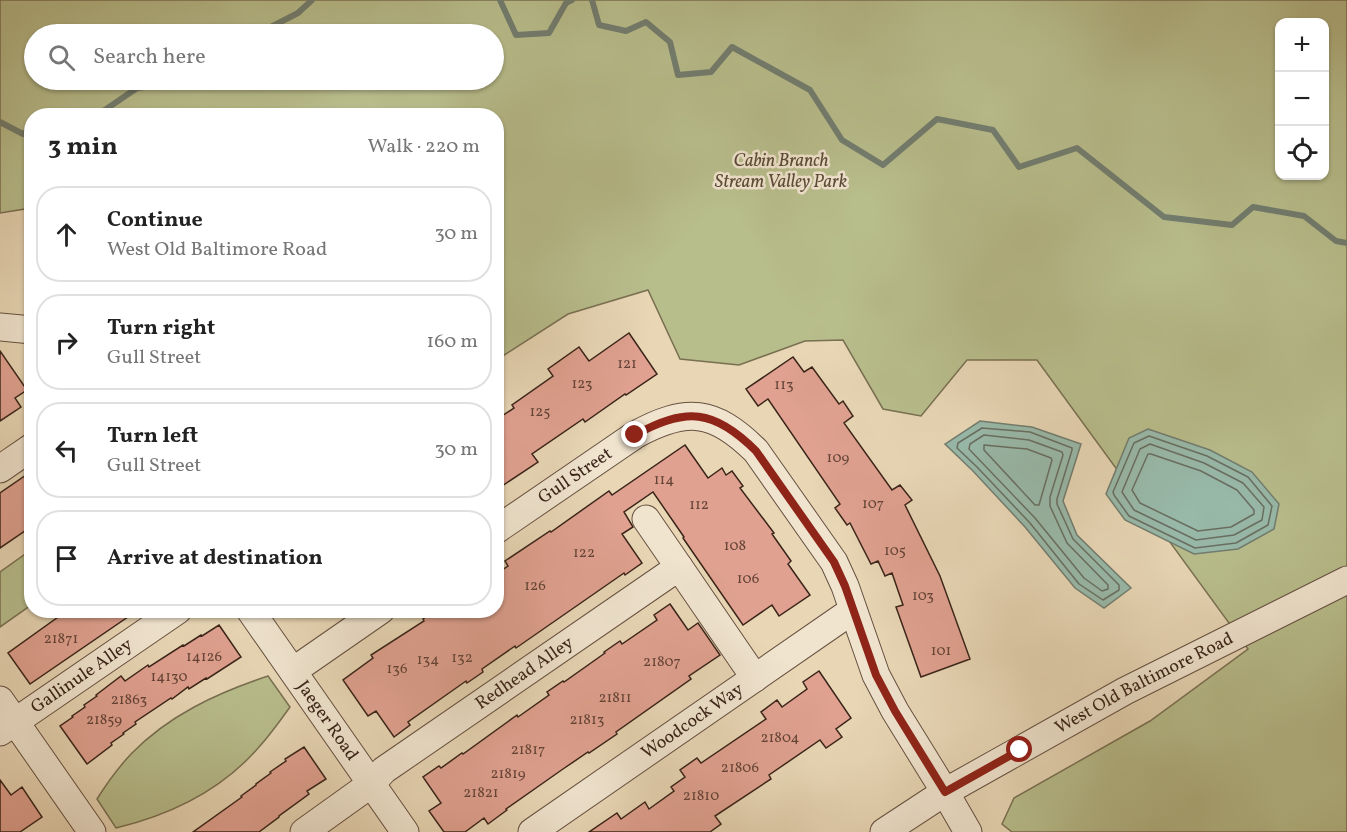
<!DOCTYPE html>
<html lang="en">
<head>
<meta charset="utf-8">
<style>
  :root { --surface:#fff; --page:#f2f2f2; --text:#222; --muted:#767676; --line:#e0e0e0 }
  body { margin:0; font-family:Vollkorn,serif; background:var(--page); color:var(--text) }
  .controls { position:absolute; right:18px; top:18px; display:grid; overflow:hidden; border-radius:12px; box-shadow:0 2px 4px #0004 }
  .controls button { width:54px; height:54px; display:grid; place-items:center; padding:0; border:0; border-bottom:2px solid var(--line); background:var(--surface); color:var(--text); font:30px sans-serif }
  .stop { position:absolute; width:18px; height:18px; margin:-14px; border:4px solid #8f2418; border-radius:50%; background:#fff }
  .stop.end { background:#8f2418; border-color:#fff; box-shadow:0 2px 6px #0008 }
  .list { margin:0; padding:0; list-style:none }
  h2 { display:flex; justify-content:space-between; align-items:center; height:78px; margin:0; padding:0 24px; font-size:26px }
  h2 small { font-size:20px; font-weight:400; color:var(--muted) }
  .list li { display:grid; grid-template-columns:39px 1fr auto; gap:18px; align-items:center; box-sizing:border-box; height:96px; margin:0 12px 12px; padding:0 12px; border:2px solid var(--line); border-radius:24px }
  .list b { display:block; font-size:22px; white-space:nowrap }
  .list p { margin:0; font-size:20px; white-space:nowrap; color:var(--muted) }
  .list em { font-size:20px; font-style:normal; color:var(--muted) }
  .icon { flex:none; width:33px; height:33px; fill:none; stroke:currentColor; stroke-width:2; stroke-linecap:round; stroke-linejoin:round }
  .map { position:relative; flex:none; width:1347px; height:832px; overflow:hidden }
  .search { position:absolute; background:var(--surface); box-shadow:0 2px 4px #0004; left:24px; top:24px; width:480px; height:66px; display:flex; align-items:center; gap:15px; box-sizing:border-box; padding:0 21px; border-radius:33px; color:var(--muted); font-size:22px }
  .panel { position:absolute; background:var(--surface); box-shadow:0 2px 4px #0004; left:24px; top:108px; width:480px; height:510px; border-radius:24px }
  .map>svg:first-child { display:block }
  .green { fill:#b8bd8c; stroke:#797052; stroke-width:1.5; fill-rule:evenodd }
  .water { fill:#98b9a9; stroke:#727d6f; stroke-width:1.5 }
  .lines { fill:none; stroke-linecap:round; stroke-linejoin:round }
  .shore { stroke:#696e61; stroke-width:1.5 }
  .stream { stroke:#727d6f; stroke-width:6 }
  .building { fill:#e0a190; stroke:#3a2419; stroke-width:1.5 }
  .minor-casing { stroke:#665040; stroke-width:29 }
  .minor { stroke:#f0e4cf; stroke-width:27 }
  .route { stroke:#8f2418; stroke-width:8 }
  .labels { text-anchor:middle; dominant-baseline:central; stroke-width:5; stroke-linejoin:round; paint-order:stroke }
  .number-label { font-size:15px; fill:#644337 }
  .park-label { font-size:18px; font-style:italic; fill:#5a4a36; stroke:#f0e4cf }
  .street-label { font-size:18px; fill:#3a2419; stroke:#f0e4cf }
</style>
</head>
<body>
<div class="map">
<svg width="1347" height="832" viewBox="0 0 1347 832">
  <rect width="100%" height="100%" fill="#e8d6b5"/>
  <filter id="stains"><feTurbulence type="fractalNoise" baseFrequency=".00333" numOctaves="4"/><feColorMatrix values="0 0 0 0 .2 0 0 0 0 .09 0 0 0 0 .02 0 0 0 .5 -.17"/></filter>
  <radialGradient id="worn" r=".72"><stop offset=".6" stop-color="#630" stop-opacity="0"/><stop offset="1" stop-color="#630" stop-opacity=".3"/></radialGradient>
  <path class="green" d="M0 0H1347V832H1012L1002 824 1014 798 1150 721 1248 649 1037 360H967L921 416 883 409 843 340 805 341 739 365 680 359 648 290 568 314 498 359 496 356V116H32L31 208 0 213ZM1280 22H1324V176H1280ZM34 34H494V80H34Z
    M31 550V605L0 627V572Z
    M268 676 290 707C280 721 270 735 259 747 222 790 170 815 116 828L97 799C107 783 118 768 131 754 169 715 217 693 268 676Z"/>
  <path class="water" d="M980 421 1032 427 1081 444 1063 501 1077 535 1131 588 1104 608 1075 588 1025 527 973 471 945 444Z
    M1148 429 1210 450 1252 472 1279 504 1274 529 1238 549 1194 554 1125 520 1106 494 1129 438Z"/>
  <g class="lines">
    <path class="shore" d="M982 428 1030 432 1072 448V450L1057 499V504L1073 539 1119 585V590L1103 600 1079 584 1030 523 977 467 957 448 958 443Z
      M984 435 1029 440 1062 452 1063 455 1050 497V506L1067 543 1108 585V589L1102 591 1084 578 1035 518 969 449 970 444Z
      M1149 436 1207 456 1248 477 1272 506 1268 525 1236 543 1195 548 1129 516 1114 495 1113 492 1134 443Z
      M1150 444 1204 463 1243 483 1264 507 1262 520 1234 535 1196 540 1134 510 1122 492 1140 449Z
      M984 445 1027 449 1051 458 1052 460 1039 505H1035L984 450Z
      M1148 454H1151L1201 471 1237 490 1254 510V514L1231 527 1198 531 1140 503 1132 490Z"/>
    <path class="stream" d="M500 0 516 35 549 33 566 3 572 0
      M592 0 599 25 626 31 646 22 670 42 678 75 711 72 732 47 810 90 842 140 883 165 937 119 993 130 1019 167 1077 148 1164 217 1232 225 1253 207 1304 216 1336 241 1347 243
      M223 34 265 30 298 13 312 0
      M96 116 137 88 182 82 184 80
      M0 122 23 134 32 128"/>
  </g>
  <path class="building" d="M629 333 657 374 626 395 625 394 585 422 583 419 532 454 538 462 496 490V420L514 408 512 405 553 376 548 369 579 347 589 361Z
    M0 351 27 390 15 398 21 407 0 421Z
    M793 357 804 372 812 367 839 404 843 401 853 416 844 423 892 490 900 485 912 500 905 505 940 576 970 659 921 677 896 607 903 605 892 573 885 576 878 561 871 564 850 523 847 525 835 508 840 504 768 399 758 406 746 389Z
    M685 445 708 478 722 468 726 475 732 471 743 486 740 488 774 533 772 534 791 561 788 564 810 595 779 616 772 605 743 625 683 538 684 537 653 492 624 512 633 527 622 534 642 563 625 575 624 573 516 648 515 646 482 669 483 672 467 683 466 681 408 722 410 725 394 737 376 711 368 716 343 680 373 658 371 655 424 621 423 619 436 610H496V574L508 566 505 561 550 531 551 532 609 491 612 495Z
    M32 471V526L0 548V493Z
    M670 604 688 630 698 623 720 655 689 676 691 679 616 732 617 734 589 753 588 752 563 769 506 809 507 810 488 824 484 818 465 832H444L429 811 441 803 423 777 439 766 441 768 462 753 463 754 517 715 518 717 549 695 547 692 563 681 564 682 605 653 604 652 620 641 622 644 657 620 654 615Z
    M68 610H138L30 684 8 653Z
    M219 625 241 657 207 679 206 678 189 689 188 687 172 699 171 698 135 722 136 724 123 733 124 734 111 743 112 745 87 764 60 726 73 717 72 716 85 707 84 705 97 696 96 695 121 676 125 681 148 665 149 667 183 645 184 646 201 635 202 636Z
    M819 671 851 718 836 729 842 737 826 748 820 740 769 775 771 779 715 816 721 824 710 832H589L617 813 621 819 645 802 649 809 674 791 671 787 685 777 680 770 697 758 701 763 766 719 761 712 777 700 782 707 807 689 803 682Z
    M304 747 326 779 307 791 309 794 279 816V817L259 832H193L242 797 241 796 256 785V784L271 773 270 772 286 761 285 759Z
    M0 780 11 795 22 787 42 817 20 832H0Z"/>
  <g class="lines">
    <defs>
      <g id="minor">
        <path d="M0 327 32 330"/>
        <path d="M0 469 32 447"/>
        <path d="M646 519 679 567"/>
        <path id="s1" d="M496 530 635 435C686 407 714 409 756 451L834 562 845 586 876 675 895 711 945 792 968 832"/>
        <path id="s2" d="M250 610 405 832"/>
        <path d="M293 671 381 610"/>
        <path d="M0 700 92 832"/>
        <path id="s3" d="M0 732 178 610"/>
        <path id="s4" d="M304 832 371 784 384 770 679 567 755 678"/>
        <path id="s5" d="M532 832 853 610"/>
        <path id="s6" d="M884 832 945 792 1125 691 1347 580"/>
      </g>
    </defs>
    <use href="#minor" class="minor-casing"/>
    <use href="#minor" class="minor"/>
  </g>
  <g class="lines">
    <path class="route" d="M635 435C686 407 714 409 756 451L834 562 845 586 876 675 895 711 945 792 1020 750"/>
  </g>
  <g class="labels">
    <g class="number-label">
      <text x="627" y="364">121</text>
      <text x="582" y="384">123</text>
      <text x="784" y="385">113</text>
      <text x="540" y="412">125</text>
      <text x="838" y="458">109</text>
      <text x="664" y="480">114</text>
      <text x="873" y="504">107</text>
      <text x="699" y="505">112</text>
      <text x="735" y="546">108</text>
      <text x="895" y="551">105</text>
      <text x="584" y="553">122</text>
      <text x="748" y="579">106</text>
      <text x="535" y="586">126</text>
      <text x="923" y="596">103</text>
      <text x="61" y="639">21871</text>
      <text x="941" y="651">101</text>
      <text x="204" y="657">14126</text>
      <text x="462" y="658">132</text>
      <text x="428" y="660">134</text>
      <text x="662" y="662">21807</text>
      <text x="397" y="669">136</text>
      <text x="169" y="677">14130</text>
      <text x="615" y="698">21811</text>
      <text x="129" y="700">21863</text>
      <text x="104" y="720">21859</text>
      <text x="587" y="720">21813</text>
      <text x="780" y="738">21804</text>
      <text x="528" y="750">21817</text>
      <text x="740" y="768">21806</text>
      <text x="508" y="774">21819</text>
      <text x="481" y="793">21821</text>
      <text x="701" y="796">21810</text>
    </g>
    <g class="park-label">
      <text x="781" y="161">Cabin Branch<tspan x="781" dy="21">Stream Valley Park</tspan></text>
    </g>
    <g class="street-label">
      <text stroke="none"><textPath href="#s1" startOffset="96">Gull Street</textPath></text>
      <text stroke="none"><textPath href="#s4" startOffset="272">Redhead Alley</textPath></text>
      <text stroke="none"><textPath href="#s3" startOffset="99">Gallinule Alley</textPath></text>
      <text stroke="none"><textPath href="#s6" startOffset="300">West Old Baltimore Road</textPath></text>
      <text stroke="none"><textPath href="#s2" startOffset="135">Jaeger Road</textPath></text>
      <text stroke="none"><textPath href="#s5" startOffset="195">Woodcock Way</textPath></text>
    </g>
  </g>
  <rect width="100%" height="100%" filter="url(#stains)"/>
  <rect width="100%" height="100%" fill="url(#worn)"/>
</svg>
<div class="controls">
<button>+</button>
<button>−</button>
<button><svg class="icon" aria-label="locate" viewBox="0 0 24 24"><circle cx="12" cy="12" r="6"/><path d="M12 2v4M12 18v4M2 12h4M18 12h4"/></svg></button>
</div>
<div class="stop" style="left:1020px;top:750px"></div>
<div class="stop end" style="left:635px;top:435px"></div>
<div class="search"><svg class="icon" aria-label="search" viewBox="0 0 24 24"><circle cx="10" cy="10" r="6"/><path d="M15 15l6 6"/></svg>Search here</div>
<section class="panel">
<h2>3 min<small>Walk · 220 m</small></h2>
<ul class="list">
<li><svg class="icon" aria-label="ahead" viewBox="0 0 24 24"><path d="M12 20V5M6 11l6-6 6 6"/></svg><div><b>Continue</b><p>West Old Baltimore Road</p></div><em>30 m</em></li>
<li><svg class="icon" aria-label="right" viewBox="0 0 24 24"><path d="M7 20v-9h11M14 6l5 5-5 5"/></svg><div><b>Turn right</b><p>Gull Street</p></div><em>160 m</em></li>
<li><svg class="icon" aria-label="left" viewBox="0 0 24 24"><path d="M17 20v-9H6M10 6l-5 5 5 5"/></svg><div><b>Turn left</b><p>Gull Street</p></div><em>30 m</em></li>
<li><svg class="icon" aria-label="arrive" viewBox="0 0 24 24"><path d="M6 21V4h12l-3 4 3 4H6"/></svg><div><b>Arrive at destination</b></div></li>
</ul>
</section>
</div>
</body>
</html>
